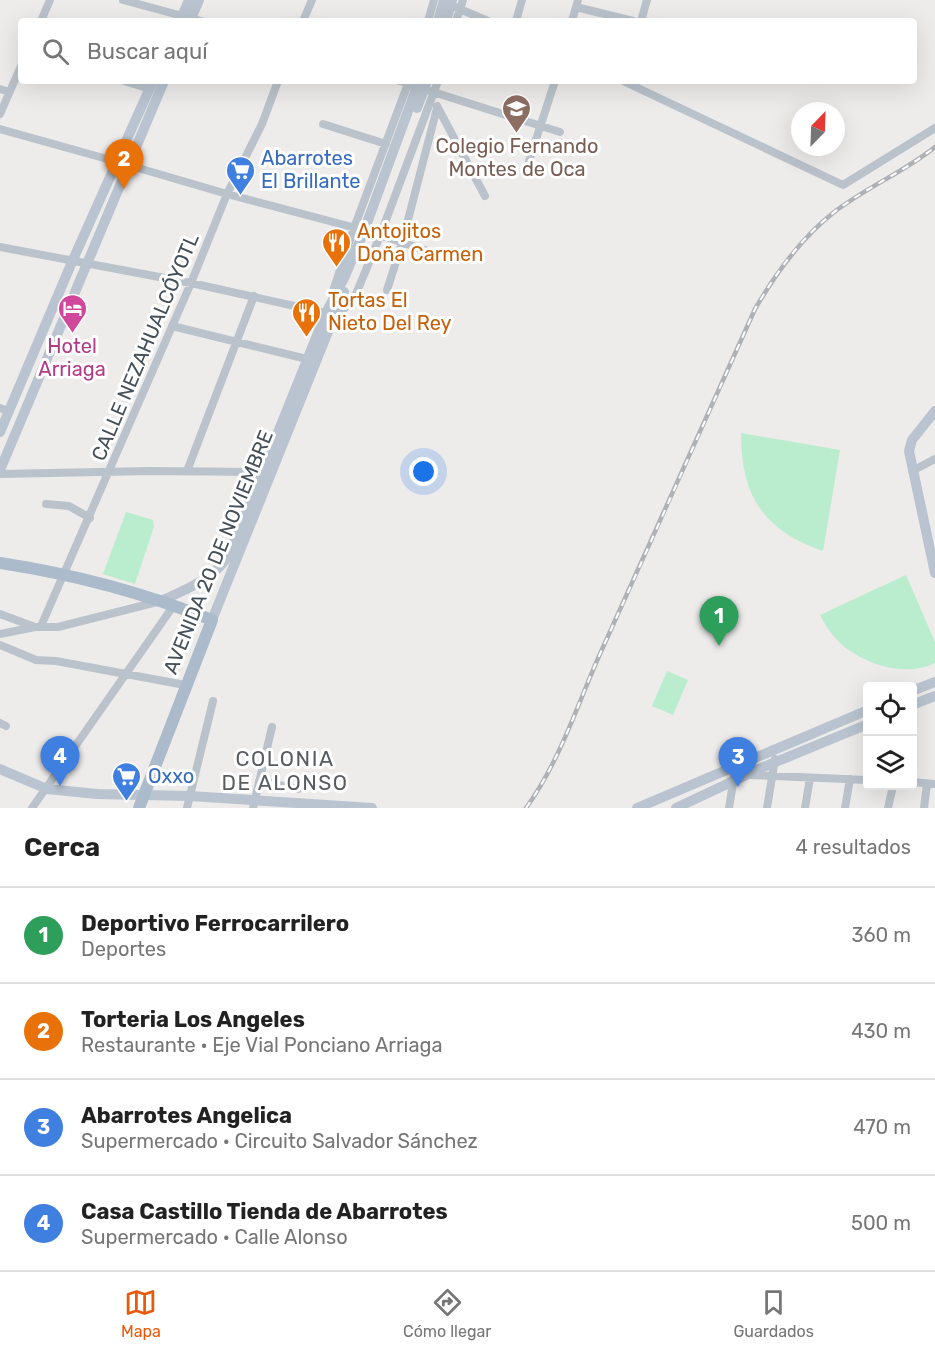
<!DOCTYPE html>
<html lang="es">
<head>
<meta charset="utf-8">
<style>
  :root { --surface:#fff; --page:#f2f2f2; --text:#222; --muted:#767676; --line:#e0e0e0; --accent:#ea580c }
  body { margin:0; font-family:Rubik,sans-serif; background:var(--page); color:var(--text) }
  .controls { position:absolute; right:18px; bottom:18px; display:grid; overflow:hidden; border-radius:6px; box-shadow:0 6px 24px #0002 }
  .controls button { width:54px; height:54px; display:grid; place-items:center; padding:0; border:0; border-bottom:2px solid var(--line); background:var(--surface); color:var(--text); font:30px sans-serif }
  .compass { position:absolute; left:791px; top:102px; width:54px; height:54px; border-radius:50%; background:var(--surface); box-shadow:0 6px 24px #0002; rotate:23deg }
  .you { position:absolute; left:424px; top:472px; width:21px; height:21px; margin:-15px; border:4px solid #fff; border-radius:50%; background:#1a73e8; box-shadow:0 0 0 9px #1a73e833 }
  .badge { display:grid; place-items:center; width:39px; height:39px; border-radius:50%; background:var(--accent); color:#fff; font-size:20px; font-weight:700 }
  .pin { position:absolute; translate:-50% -50px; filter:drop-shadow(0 2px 3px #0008) }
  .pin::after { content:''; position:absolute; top:32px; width:21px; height:18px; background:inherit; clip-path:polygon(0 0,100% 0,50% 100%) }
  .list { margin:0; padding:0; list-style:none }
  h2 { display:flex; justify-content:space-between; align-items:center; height:78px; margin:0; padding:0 24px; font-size:26px }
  h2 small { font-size:20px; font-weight:400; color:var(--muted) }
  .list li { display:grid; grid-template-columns:39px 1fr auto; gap:18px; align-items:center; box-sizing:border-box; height:96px; padding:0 24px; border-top:2px solid var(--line) }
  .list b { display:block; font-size:22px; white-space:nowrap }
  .list p { margin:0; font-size:20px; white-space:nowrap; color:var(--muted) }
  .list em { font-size:20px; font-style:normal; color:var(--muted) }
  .icon { flex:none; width:33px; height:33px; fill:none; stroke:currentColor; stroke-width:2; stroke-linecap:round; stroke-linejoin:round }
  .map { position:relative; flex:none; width:935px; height:808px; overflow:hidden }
  .search { position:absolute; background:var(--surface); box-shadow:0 6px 24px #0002; left:18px; right:18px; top:18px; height:66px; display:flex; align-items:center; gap:15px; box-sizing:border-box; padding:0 21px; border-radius:6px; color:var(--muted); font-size:22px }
  .sheet { height:462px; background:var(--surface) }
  nav { display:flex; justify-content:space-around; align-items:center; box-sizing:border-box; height:84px; border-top:2px solid var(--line); background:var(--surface); font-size:16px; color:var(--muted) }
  nav a { display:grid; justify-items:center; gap:3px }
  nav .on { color:var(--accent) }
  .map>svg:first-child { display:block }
  .green { fill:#b9edcd }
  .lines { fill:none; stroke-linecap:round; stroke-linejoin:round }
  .street { stroke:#bac3cb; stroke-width:8 }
  .secondary { stroke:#b9c4d0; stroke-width:10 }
  .primary { stroke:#abbbcb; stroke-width:12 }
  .rail-casing { stroke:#aeb1b6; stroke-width:4.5 }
  .rail { stroke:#fff; stroke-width:2; stroke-dasharray:7; stroke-linecap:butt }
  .labels { text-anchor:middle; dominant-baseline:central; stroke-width:6; stroke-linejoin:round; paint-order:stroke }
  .education-label { font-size:20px; fill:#785e54; stroke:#fff }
  .shop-label { font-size:20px; fill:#366cbe; stroke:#fff; text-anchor:start }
  .food-label { font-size:20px; fill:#c56008; stroke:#fff; text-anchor:start }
  .hotel-label { font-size:20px; fill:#b23c85; stroke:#fff }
  .street-label { font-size:20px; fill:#444f58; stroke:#fff }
  .neighbourhood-label { font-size:21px; letter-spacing:1.5px; fill:#585c60; stroke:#fff }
</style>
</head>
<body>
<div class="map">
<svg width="935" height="808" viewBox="0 0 935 808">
  <rect width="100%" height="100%" fill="#eeebeb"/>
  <path class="green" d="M741 433 840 450 823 551C763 530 741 496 741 433Z
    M126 512 153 520 154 527 135 584 103 574Z
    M906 575 935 642V663C905 678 862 664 839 642 831 634 825 625 820 615Z
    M667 671 688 680 673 715 652 706Z"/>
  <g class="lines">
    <path class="street" d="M123 0 201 21
      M448 4 488 21
      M576 7 633 21
      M41 21 50 0
      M303 21 312 0
      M428 21 434 0
      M456 21 463 0
      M516 21 522 0
      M572 21 578 0
      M641 21 647 0
      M124 81 150 89
      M400 81 413 85
      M623 81 843 185 935 128
      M0 89 9 92
      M430 91 560 132
      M437 106 485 196
      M0 114 21 66
      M323 124 386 144
      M0 129 118 162
      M529 161 555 81
      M128 165 227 194 371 232 437 254
      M0 247 191 283 326 313 344 309 356 294 380 236 438 81
      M387 290 402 243 437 108
      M332 294 354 228 409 81
      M172 326 311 360
      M0 408 9 411
      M187 471 254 296
      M912 471 935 459
      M0 474 150 471 266 472
      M46 504 69 506 90 518
      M0 614 35 627
      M41 626 191 283 227 194 262 124 278 81
      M0 634 35 627H58L157 602
      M0 645 36 660 56 661 185 685
      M0 723 6 726
      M750 775 868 780
      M259 781 298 789
      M912 782 935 784
      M32 808 174 605
      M187 808 213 701
      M253 808 272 727
      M729 808 734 777
      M767 808 775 759
      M805 808 810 778
      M845 808 850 779
      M888 808 893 786
      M924 808 927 784"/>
    <path class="secondary" d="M180 21 189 0
      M190 21 199 0
      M438 21 444 0
      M446 21 452 0
      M417 108 427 81
      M935 411 912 440 909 451 935 573
      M0 432 72 262 153 81
      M0 470 164 81
      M161 601C186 589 215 579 229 554L326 313 345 276 364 231 419 81
      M212 620 344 292
      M912 691 935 682
      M912 705 935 696
      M0 769 47 789 97 794 190 796 372 808
      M637 808 868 710
      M676 808 761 768 868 724"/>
    <path class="primary" d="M0 563C72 574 144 593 212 620L139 808"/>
    <defs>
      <path id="rail" d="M526 808C561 760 579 699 604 645 655 533 705 421 755 309 776 273 800 239 833 213 865 188 904 172 935 147"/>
    </defs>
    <use href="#rail" class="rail-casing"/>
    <use href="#rail" class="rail"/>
  </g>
  <defs>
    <symbol id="school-pin" viewBox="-11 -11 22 30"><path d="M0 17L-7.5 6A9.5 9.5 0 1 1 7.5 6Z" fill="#8d6e63" stroke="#fff"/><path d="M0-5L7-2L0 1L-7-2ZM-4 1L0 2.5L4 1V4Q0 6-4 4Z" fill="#fff"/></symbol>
    <symbol id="supermarket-pin" viewBox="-11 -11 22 30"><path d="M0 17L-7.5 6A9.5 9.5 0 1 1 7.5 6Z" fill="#3f7fe0" stroke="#fff"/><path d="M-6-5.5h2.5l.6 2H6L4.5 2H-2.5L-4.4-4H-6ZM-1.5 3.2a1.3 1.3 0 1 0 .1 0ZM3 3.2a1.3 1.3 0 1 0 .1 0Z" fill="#fff"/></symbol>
    <symbol id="restaurant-pin" viewBox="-11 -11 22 30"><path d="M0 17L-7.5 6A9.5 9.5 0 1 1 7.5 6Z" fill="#e8710a" stroke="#fff"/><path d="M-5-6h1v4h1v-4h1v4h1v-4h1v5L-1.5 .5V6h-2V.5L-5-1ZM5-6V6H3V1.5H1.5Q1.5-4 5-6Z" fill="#fff"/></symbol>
    <symbol id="hotel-pin" viewBox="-11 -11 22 30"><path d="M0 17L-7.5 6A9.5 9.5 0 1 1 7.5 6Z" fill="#d1479c" stroke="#fff"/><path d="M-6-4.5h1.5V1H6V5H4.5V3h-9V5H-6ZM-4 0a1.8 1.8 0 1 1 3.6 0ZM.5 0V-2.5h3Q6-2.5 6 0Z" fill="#fff"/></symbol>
  </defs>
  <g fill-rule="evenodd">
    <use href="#school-pin" x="500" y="92" width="33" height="45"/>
    <use href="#supermarket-pin" x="224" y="154" width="33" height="45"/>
    <use href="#restaurant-pin" x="320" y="226" width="33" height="45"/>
    <use href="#hotel-pin" x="56" y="292" width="33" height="45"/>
    <use href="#restaurant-pin" x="290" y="296" width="33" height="45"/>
    <use href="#supermarket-pin" x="110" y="760" width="33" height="45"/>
  </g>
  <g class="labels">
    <g class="education-label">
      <text x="517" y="146">Colegio Fernando<tspan x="517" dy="23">Montes de Oca</tspan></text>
    </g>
    <g class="shop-label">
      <text x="261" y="158">Abarrotes<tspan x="261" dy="23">El Brillante</tspan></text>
      <text x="148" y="776">Oxxo</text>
    </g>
    <g class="food-label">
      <text x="357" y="231">Antojitos<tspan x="357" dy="23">Doña Carmen</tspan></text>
      <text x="328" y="300">Tortas El<tspan x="328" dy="23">Nieto Del Rey</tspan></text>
    </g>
    <g class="hotel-label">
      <text x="72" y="346">Hotel<tspan x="72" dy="23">Arriaga</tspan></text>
    </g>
    <g class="street-label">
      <text transform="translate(145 347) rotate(-67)">CALLE NEZAHUALCÓYOTL</text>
      <text transform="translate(218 552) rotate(-68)">AVENIDA 20 DE NOVIEMBRE</text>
    </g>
    <g class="neighbourhood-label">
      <text x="285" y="758">COLONIA<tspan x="285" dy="24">DE ALONSO</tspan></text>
    </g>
  </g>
</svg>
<div class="controls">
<button><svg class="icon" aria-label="locate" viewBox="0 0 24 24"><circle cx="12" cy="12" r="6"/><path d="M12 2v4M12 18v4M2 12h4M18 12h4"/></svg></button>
<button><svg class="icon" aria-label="layers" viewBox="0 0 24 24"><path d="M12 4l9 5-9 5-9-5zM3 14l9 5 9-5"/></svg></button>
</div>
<svg class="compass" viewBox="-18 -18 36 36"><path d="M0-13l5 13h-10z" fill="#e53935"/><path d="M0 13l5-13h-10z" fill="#767676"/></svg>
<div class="you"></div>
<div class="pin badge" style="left:719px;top:646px;background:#2e9e5b">1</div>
<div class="pin badge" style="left:124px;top:189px;background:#e8710a">2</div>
<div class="pin badge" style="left:738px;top:787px;background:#3f7fe0">3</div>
<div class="pin badge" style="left:60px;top:786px;background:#3f7fe0">4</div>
<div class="search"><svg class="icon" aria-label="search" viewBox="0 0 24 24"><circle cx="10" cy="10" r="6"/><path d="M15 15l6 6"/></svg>Buscar aquí</div>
</div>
<section class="sheet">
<h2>Cerca<small>4 resultados</small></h2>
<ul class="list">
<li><span class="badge" style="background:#2e9e5b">1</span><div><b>Deportivo Ferrocarrilero</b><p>Deportes</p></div><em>360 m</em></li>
<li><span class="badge" style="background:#e8710a">2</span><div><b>Torteria Los Angeles</b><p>Restaurante · Eje Vial Ponciano Arriaga</p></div><em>430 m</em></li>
<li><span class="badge" style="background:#3f7fe0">3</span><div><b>Abarrotes Angelica</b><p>Supermercado · Circuito Salvador Sánchez</p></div><em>470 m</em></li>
<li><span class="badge" style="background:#3f7fe0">4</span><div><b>Casa Castillo Tienda de Abarrotes</b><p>Supermercado · Calle Alonso</p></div><em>500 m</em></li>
</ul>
</section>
<nav>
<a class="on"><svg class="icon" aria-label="map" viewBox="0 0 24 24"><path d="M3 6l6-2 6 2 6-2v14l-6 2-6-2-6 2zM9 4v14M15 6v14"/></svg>Mapa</a>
<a><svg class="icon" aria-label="directions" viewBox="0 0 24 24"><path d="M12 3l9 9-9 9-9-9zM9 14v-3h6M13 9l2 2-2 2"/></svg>Cómo llegar</a>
<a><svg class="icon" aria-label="saved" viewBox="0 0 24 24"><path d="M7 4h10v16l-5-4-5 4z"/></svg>Guardados</a>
</nav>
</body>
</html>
